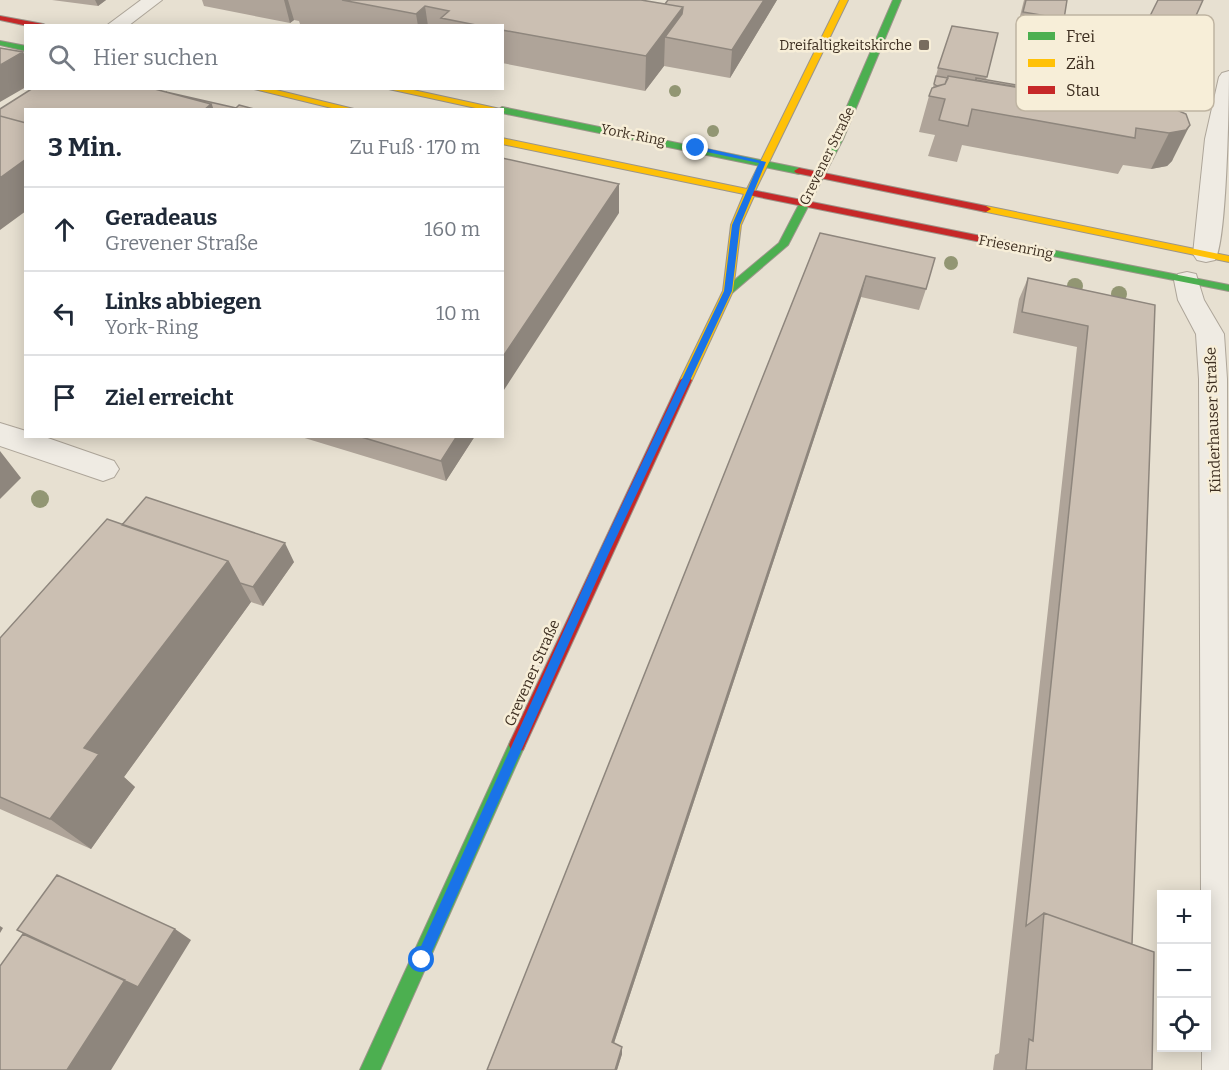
<!DOCTYPE html>
<html lang="de">
<head>
<meta charset="utf-8">
<style>
  :root { --surface:#fff; --page:#f2f2f3; --text:#1f2937; --muted:#747a83; --line:#e0e1e3 }
  body { margin:0; font-family:Bitter,serif; background:var(--page); color:var(--text) }
  .controls { position:absolute; right:18px; bottom:18px; display:grid; overflow:hidden; border-radius:0px; box-shadow:0 3px 15px #0003 }
  .controls button { width:54px; height:54px; display:grid; place-items:center; padding:0; border:0; border-bottom:2px solid var(--line); background:var(--surface); color:var(--text); font:30px sans-serif }
  .stop { position:absolute; width:18px; height:18px; margin:-14px; border:4px solid #1a73e8; border-radius:50%; background:#fff }
  .stop.end { background:#1a73e8; border-color:#fff; box-shadow:0 2px 6px #0008 }
  .list { margin:0; padding:0; list-style:none }
  h2 { display:flex; justify-content:space-between; align-items:center; height:78px; margin:0; padding:0 24px; font-size:26px }
  h2 small { font-size:20px; font-weight:400; color:var(--muted) }
  .list li { display:grid; grid-template-columns:39px 1fr auto; gap:18px; align-items:center; box-sizing:border-box; height:84px; padding:0 24px; border-top:2px solid var(--line) }
  .list b { display:block; font-size:22px; white-space:nowrap }
  .list p { margin:0; font-size:20px; white-space:nowrap; color:var(--muted) }
  .list em { font-size:20px; font-style:normal; color:var(--muted) }
  .icon { flex:none; width:33px; height:33px; fill:none; stroke:currentColor; stroke-width:2; stroke-linecap:round; stroke-linejoin:round }
  .map { position:relative; flex:none; width:1229px; height:1070px; overflow:hidden }
  .search { position:absolute; background:var(--surface); box-shadow:0 3px 15px #0003; left:24px; top:24px; width:480px; height:66px; display:flex; align-items:center; gap:15px; box-sizing:border-box; padding:0 21px; border-radius:0px; color:var(--muted); font-size:22px }
  .panel { position:absolute; background:var(--surface); box-shadow:0 3px 15px #0003; left:24px; top:108px; width:480px; height:330px; border-radius:0px }
  .map>svg:first-child { display:block }
  .lines { fill:none; stroke-linecap:round; stroke-linejoin:round }
  .street-casing { stroke:#ada599; stroke-width:2 }
  .fast-casing { stroke:#9c958a; stroke-width:2 }
  .slow-casing { stroke:#9c958a; stroke-width:2 }
  .jam-casing { stroke:#9c958a; stroke-width:2 }
  .street { fill:#efebe3; fill-rule:evenodd }
  .fast { fill:#4caf50; fill-rule:evenodd }
  .slow { fill:#ffc107; fill-rule:evenodd }
  .jam { fill:#c62828; fill-rule:evenodd }
  .tree { fill:#929673 }
  .wall { fill:#afa499 }
  .shaded-wall { fill:#8e867d }
  .building { fill:#cbbfb2; stroke:#8e867d; stroke-width:1.5 }
  .route { fill:#1a73e8 }
  .poi-dot { fill:#786c5e; stroke:#f7eed8; stroke-width:2 }
  .labels { text-anchor:middle; dominant-baseline:central; stroke-width:5; stroke-linejoin:round; paint-order:stroke }
  .far-poi-label { font-size:14px; fill:#3d2e20; stroke:#f7eed8; text-anchor:end }
  .far-street-label { font-size:14px; fill:#3d2e20; stroke:#f7eed8 }
  .street-label { font-size:15px; fill:#3d2e20; stroke:#f7eed8 }
  .key { fill:#f7eed8; stroke:#bfb4a1; stroke-width:1.5 }
  .key-label { font-size:16px; fill:#3d2e20 }
</style>
</head>
<body>
<div class="map">
<svg width="1229" height="1070" viewBox="0 0 1229 1070">
  <rect width="100%" height="100%" fill="#e7e0d1"/>
  <g class="lines">
    <defs>
      <path id="street" d="M141 0H162L128 26H106Z
        M1229 71C1229 101 1227 241 1215 260L1206 262 1197 260 1193 254 1205 139 1219 77 1222 73Z
        M1187 272 1196 274 1204 300 1224 334 1227 379 1229 1070H1202V1048H1206V894H1201L1199 379 1196 334 1178 300 1174 280 1178 274Z
        M0 423 26 431V436H42L114 461 119 469 114 477 103 481 0 446Z"/>
      <path id="fast" d="M893 0H901L843 139 788 245 732 293H724V289L779 243 833 139Z
        M0 41 26 46V51L0 45Z
        M502 107 799 168 804 171 799 174 502 113V110H498Z
        M991 238 1229 285V291L987 243V239Z
        M517 738 523 740 525 745 380 1070H360L511 740Z"/>
      <path id="slow" d="M840 0H848L755 191 757 193 754 196 741 225 733 291 692 380 690 383H682L680 380 723 291 731 225 744 194 502 144V138L747 189Z
        M250 88H268L358 110H340Z
        M384 88H404L505 110 502 112V110H485Z
        M986 206 1229 256V262L982 211 981 209Z"/>
      <path id="jam" d="M0 16 43 24 47 26H28L0 20Z
        M799 168 986 206 991 209 986 212 796 173 794 171Z
        M752 190 991 238 996 241 991 244 749 195 747 193Z
        M686 376 692 380 523 750 517 752 511 750 509 745 511 740 680 380Z"/>
    </defs>
    <use href="#street" class="street-casing"/>
    <use href="#fast" class="fast-casing"/>
    <use href="#slow" class="slow-casing"/>
    <use href="#jam" class="jam-casing"/>
    <use href="#street" class="street"/>
    <use href="#fast" class="fast"/>
    <use href="#slow" class="slow"/>
    <use href="#jam" class="jam"/>
  </g>
  <g class="tree">
    <circle cx="675" cy="91" r="6"/>
    <circle cx="713" cy="131" r="6"/>
    <circle cx="951" cy="263" r="7"/>
    <circle cx="1075" cy="286" r="8"/>
    <circle cx="1119" cy="294" r="8"/>
    <circle cx="40" cy="499" r="9"/>
  </g>
  <path class="wall" d="M52 0H106L98 6Z
    M202 0H641L665 4 668 0H777L730 78 664 66 645 91 502 63V26H306L300 24 299 21 294 20 290 23 204 6Z
    M1024 0H1067L1064 19 1056 38 1016 32Z
    M998 33 986 80 1075 95 1078 69 1090 41 1135 48 1139 38 1182 47 1173 67 1138 59 1135 92 1130 104 1134 106 1138 99 1186 114 1172 161 1167 166 1151 169 1123 165 1118 174 962 145 957 162 928 156 935 135 919 132 929 96 933 87 938 68Z
    M820 233 926 289 919 310 861 297 614 1043 622 1054 617 1070H487Z
    M1028 278 1155 305 1132 944 1152 1070H993L995 1055 999 1053 1077 347 1013 333 1019 299Z
    M298 436H475L446 481Z
    M122 525 294 562 263 606 251 602 124 777 135 787 91 849 0 809V638Z"/>
  <path class="shaded-wall" d="M95 0H106L98 6Z
    M284 0H288L294 20 290 23Z
    M764 0H777L730 78 732 50Z
    M425 6 428 26H418L416 14Z
    M683 7 681 40 665 37 664 66 645 91 646 56Z
    M23 52 26 57V87L0 102V65Z
    M211 104 213 110H204Z
    M1190 125 1172 161 1167 166 1151 169 1169 133Z
    M26 159V211L0 230V178Z
    M619 184V213L502 393V358Z
    M866 276 861 297 612 1049V1042Z
    M457 436H475L446 481 441 461Z
    M0 451 21 478 0 499Z
    M285 543 294 562 263 606 253 587Z
    M228 561 251 602 124 777 135 787 91 849 50 819 84 748Z
    M0 926 3 928 0 933Z
    M175 929 191 940 111 1070H67L125 980Z
    M622 1047V1054L617 1070H615Z"/>
  <path class="building" d="M342 0H641L683 7 646 56 502 30V26H481L441 18 449 11 425 6 416 14Z
    M668 0H764L732 50 665 37 682 14 683 7 665 4Z
    M1026 0H1067L1064 19 1023 12Z
    M1158 0H1203L1182 47 1139 38Z
    M952 26 998 33 987 77 938 68Z
    M0 48 23 52 0 65Z
    M936 76 948 78 945 84 937 86 934 84Z
    M948 76 1138 107V99L1161 103 1186 114 1190 125 1186 130 1169 133 1136 128 1135 138 972 109 968 126 939 120 945 99 929 96 932 88 945 84Z
    M976 78 1131 105V106L976 80Z
    M33 88H151L211 104 204 110H26V123L0 116V109Z
    M166 92 236 108 234 110H213L211 104Z
    M239 105 258 110H234Z
    M0 116 26 123V159L0 178Z
    M502 158 619 184 502 358Z
    M820 233 935 258 926 289 866 276 612 1042 622 1047 615 1070H487Z
    M1028 278 1155 305 1132 944 1044 913 1026 926 1088 326 1022 312Z
    M358 436H457L441 461Z
    M146 497 285 543 253 587 240 583 228 561 122 525Z
    M107 519 228 561 84 748 99 754 50 819 0 797V638Z
    M57 875 175 929 138 987 17 930Z
    M1044 913 1154 952 1152 1070H1026L1029 1039 1033 1041Z
    M23 934 125 980 67 1070H0V966Z"/>
  <path class="route" d="M696 146 766 162 740 225 732 291 608 555 426 965 422 967 417 965V955L598 555 724 291 732 225 759 163 693 149Z"/>
  <rect class="poi-dot" x="918" y="39" width="12" height="12" rx="3"/>
  <g class="labels">
    <g class="far-poi-label">
      <text x="912" y="45">Dreifaltigkeitskirche</text>
    </g>
    <g class="far-street-label">
      <text transform="translate(633 135) rotate(11)">York-Ring</text>
      <text transform="translate(827 156) rotate(-64)">Grevener Straße</text>
      <text transform="translate(1016 247) rotate(11)">Friesenring</text>
    </g>
    <g class="street-label">
      <text transform="translate(1213 420) rotate(-92)">Kinderhauser Straße</text>
      <text transform="translate(532 673) rotate(-66)">Grevener Straße</text>
    </g>
  </g>
  <rect x="1016" y="15" width="198" height="96" rx="9" class="key"/>
  <rect x="1028" y="32" width="27" height="8" fill="#4caf50"/>
  <rect x="1028" y="59" width="27" height="8" fill="#ffc107"/>
  <rect x="1028" y="86" width="27" height="8" fill="#c62828"/>
  <g class="key-label">
    <text x="1066" y="42">Frei</text>
    <text x="1066" y="69">Zäh</text>
    <text x="1066" y="96">Stau</text>
  </g>
</svg>
<div class="controls">
<button>+</button>
<button>−</button>
<button><svg class="icon" aria-label="locate" viewBox="0 0 24 24"><circle cx="12" cy="12" r="6"/><path d="M12 2v4M12 18v4M2 12h4M18 12h4"/></svg></button>
</div>
<div class="stop" style="left:422px;top:960px"></div>
<div class="stop end" style="left:696px;top:148px"></div>
<div class="search"><svg class="icon" aria-label="search" viewBox="0 0 24 24"><circle cx="10" cy="10" r="6"/><path d="M15 15l6 6"/></svg>Hier suchen</div>
<section class="panel">
<h2>3 Min.<small>Zu Fuß · 170 m</small></h2>
<ul class="list">
<li><svg class="icon" aria-label="ahead" viewBox="0 0 24 24"><path d="M12 20V5M6 11l6-6 6 6"/></svg><div><b>Geradeaus</b><p>Grevener Straße</p></div><em>160 m</em></li>
<li><svg class="icon" aria-label="left" viewBox="0 0 24 24"><path d="M17 20v-9H6M10 6l-5 5 5 5"/></svg><div><b>Links abbiegen</b><p>York-Ring</p></div><em>10 m</em></li>
<li><svg class="icon" aria-label="arrive" viewBox="0 0 24 24"><path d="M6 21V4h12l-3 4 3 4H6"/></svg><div><b>Ziel erreicht</b></div></li>
</ul>
</section>
</div>
</body>
</html>
